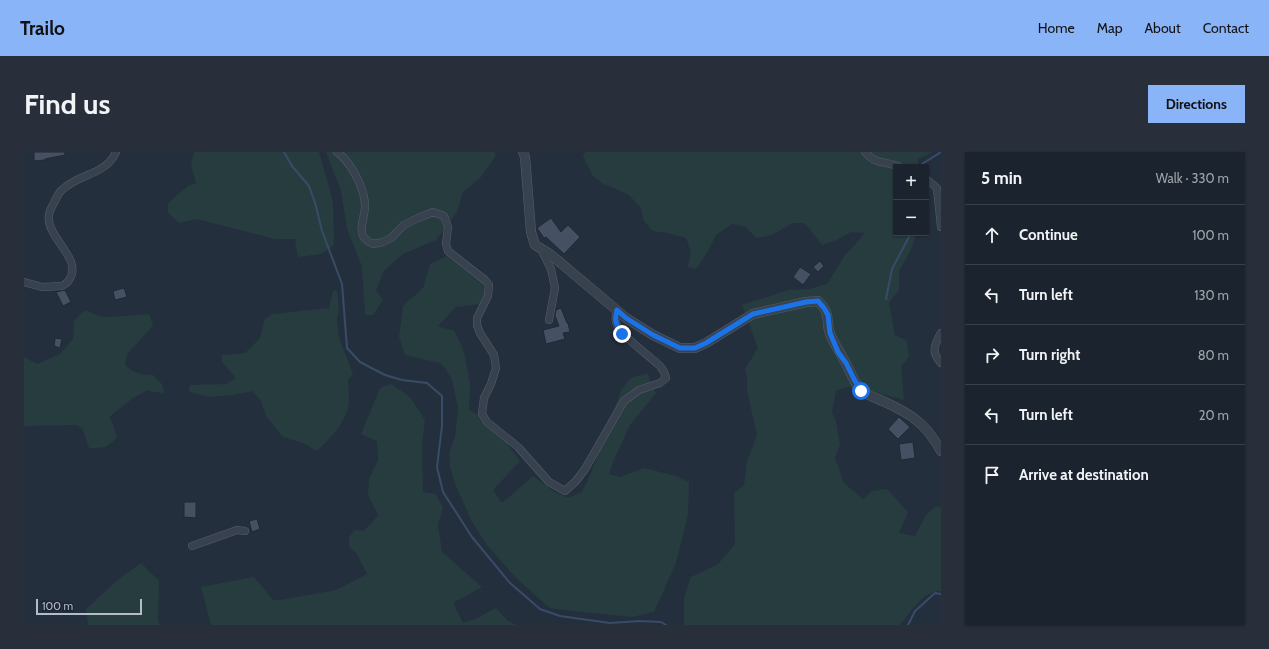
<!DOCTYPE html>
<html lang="en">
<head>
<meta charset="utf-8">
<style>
  :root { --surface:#1b232e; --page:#282f3a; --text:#f1f3f6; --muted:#a0a4aa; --line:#39404a; --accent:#8ab4f8 }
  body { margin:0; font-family:Cabin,sans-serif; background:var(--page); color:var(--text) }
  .controls { position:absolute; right:12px; top:12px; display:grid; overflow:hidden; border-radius:0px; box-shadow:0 1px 3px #0004 }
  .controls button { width:36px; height:36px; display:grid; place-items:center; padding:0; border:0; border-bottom:1px solid var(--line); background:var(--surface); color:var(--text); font:20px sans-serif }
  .scale { position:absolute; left:12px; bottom:10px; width:106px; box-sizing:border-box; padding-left:4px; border:2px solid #b4bcc9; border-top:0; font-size:11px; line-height:14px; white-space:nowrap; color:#b4bcc9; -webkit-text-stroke:3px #1d2633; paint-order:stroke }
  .stop { position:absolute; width:12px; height:12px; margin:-9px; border:3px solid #1a73e8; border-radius:50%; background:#fff }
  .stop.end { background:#1a73e8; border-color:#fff; box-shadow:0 1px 4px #0008 }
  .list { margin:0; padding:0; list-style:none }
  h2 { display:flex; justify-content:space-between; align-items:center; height:52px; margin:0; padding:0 16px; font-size:17px }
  h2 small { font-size:13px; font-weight:400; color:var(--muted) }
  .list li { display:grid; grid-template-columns:26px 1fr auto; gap:12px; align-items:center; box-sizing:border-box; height:60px; padding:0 16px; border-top:1px solid var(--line) }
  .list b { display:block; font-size:15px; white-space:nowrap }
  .list em { font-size:13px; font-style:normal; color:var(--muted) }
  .icon { flex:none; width:22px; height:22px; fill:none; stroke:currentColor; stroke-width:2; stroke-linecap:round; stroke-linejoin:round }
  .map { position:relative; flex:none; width:917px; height:473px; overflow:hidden; border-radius:0px }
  header { display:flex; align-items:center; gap:24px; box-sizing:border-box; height:56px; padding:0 20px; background:var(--accent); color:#111 }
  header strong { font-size:19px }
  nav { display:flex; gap:22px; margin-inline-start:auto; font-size:14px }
  .intro { display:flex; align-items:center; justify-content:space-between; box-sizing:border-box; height:96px; padding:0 24px }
  h1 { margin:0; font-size:28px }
  .button { padding:10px 18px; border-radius:0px; background:var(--accent); color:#111; font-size:14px; font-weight:700 }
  main { display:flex; gap:24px; padding:0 24px }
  aside { flex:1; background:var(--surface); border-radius:0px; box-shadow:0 1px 3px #0004 }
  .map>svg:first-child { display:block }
  .green { fill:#263c3f }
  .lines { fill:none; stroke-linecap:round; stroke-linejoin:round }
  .stream { stroke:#394c67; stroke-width:2 }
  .building { fill:#455162; stroke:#1f2835 }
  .minor-casing { stroke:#565f6c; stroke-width:8 }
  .tertiary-casing { stroke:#565f6c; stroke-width:10 }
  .minor { stroke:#38414e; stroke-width:7 }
  .tertiary { stroke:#38414e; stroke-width:9 }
  .route { stroke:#1a73e8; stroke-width:5 }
</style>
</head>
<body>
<header>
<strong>Trailo</strong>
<nav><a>Home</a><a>Map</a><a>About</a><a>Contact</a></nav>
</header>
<div class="intro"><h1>Find us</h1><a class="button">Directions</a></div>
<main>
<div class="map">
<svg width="917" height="473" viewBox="0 0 917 473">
  <rect width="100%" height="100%" fill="#242f3e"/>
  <path class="green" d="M170 0H295L304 31 309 51 310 93 297 102 274 105 271 87H251L173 67 155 71 144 61V51L164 34 172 31 167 13Z
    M302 0H471V5L457 25 439 40 433 60 412 88 379 102 360 119 352 138 359 148 349 163H341L339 130 337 112 323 77 317 39Z
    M561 0H909L894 7V15H872V81H893L886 100 875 119V138L865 151 871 183 883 189 885 205 877 214 880 248 847 239 824 235 812 239 808 260 812 269 816 292 811 306 820 331 839 347 848 339 863 337 884 360 875 381 891 384 902 363 912 354 917 356V439C900 438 886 461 876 473H660V446L667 425 694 412 711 392 710 341 720 333 723 309 733 283 723 239V225L721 217 734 196 718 153 764 138 785 137 803 132 821 103 836 87 840 81 827 80 810 89 798 93 781 71H769L748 83 732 86 722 75 708 72 692 83 683 101 672 117 664 115 667 99 662 86 644 81 629 79 620 69 617 56 605 43 578 31 569 24 559 4Z
    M423 104 458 130 462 139 457 152 432 155 414 174 430 179 438 194 441 204 446 232 445 258 453 262 457 269 483 292 496 309 469 338 478 351 509 324 531 340 544 346 558 340 567 321 597 239 606 226 623 221 632 241 606 273 590 308 585 322 596 325 620 316 652 324 665 330 664 362 652 411 630 460 608 465 548 459 526 456 494 428 462 392 447 368 430 329 426 314 425 300 431 285 434 255 428 228 421 216 416 211 381 203 375 185 379 154 399 136 406 112Z
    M313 138 315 158 313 167 315 186 329 222 324 228C325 238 326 253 322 262 316 277 304 288 293 299L281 292 258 284 242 264 237 249 229 239 209 243 186 245 165 240 166 233 202 232 212 226 198 210V203L221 201 236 186 241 167 248 162 305 156 309 139Z
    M61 158 75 164 86 165 125 162 129 174 103 202 101 213C109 221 118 223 129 223L138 232 140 241 129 240 124 238 109 246 85 265 89 273 93 285C83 296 80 296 65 296L58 276 52 273 0 274V205L13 212 36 202 49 187 50 169Z
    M367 232 386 245 401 268 398 292 399 340 412 342 419 356 414 373 418 400 458 435 429 451 439 471 451 467 472 456 484 469 492 473H187L177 435 230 425 249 448H256L312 438 343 422 333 402 325 395V386L330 378 339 379 348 371 354 363 344 343 345 327 354 308 353 289 337 282 356 236Z
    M117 411 135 429 134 468 136 473H64L62 457 96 426Z"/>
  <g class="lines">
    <path class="stream" d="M260 0 268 14 285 34 292 54 298 79 318 132 323 196 336 210 361 223 378 228 403 231 418 244V274L413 315 419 340 448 385 486 431 516 457 536 464 586 471 615 469 637 470 642 473
      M898 15V12L917 0
      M862 147 868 117 887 81
      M884 473 891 459 911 441 917 442"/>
  </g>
  <path class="building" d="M10 0H41V3L21 7V8L10 9Z
    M527 66 537 80 544 73 556 85 540 102 522 85 520 86 513 76Z
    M796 109 800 114 794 120 789 115Z
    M776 115 787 122 779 133 769 125Z
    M100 136 103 145 91 148 89 139Z
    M41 138 47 150 39 154 32 140Z
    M537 156 543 171H544L546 180 539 181 541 187 522 192 519 178 535 174 531 164 532 158Z
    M31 186 38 187 36 196 30 194Z
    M875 265 886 275 874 287 864 277Z
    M889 290 891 306 877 308 875 292Z
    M160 350H172V366L160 365Z
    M233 367 236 377 228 380 225 369Z"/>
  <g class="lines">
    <defs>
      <path id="minor" d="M313 0C327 10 341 37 341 54 341 64 335 75 339 84 341 88 345 90 349 92L359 90 367 86 380 73 394 66 409 60 420 64 424 75 422 92 424 99 461 128 465 133 464 144 453 166V173L456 181 470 203 472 216 467 232 460 246 458 262 463 270 494 295 525 330 541 339 552 329 561 317 600 249 615 238 636 231 642 226 640 220 636 214C625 203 598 185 593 173 590 168 592 163 593 158
        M841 0C853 14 861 8 876 15
        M902 27 913 36 917 75
        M516 95 527 117 531 136 525 168
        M0 130 18 135 38 134C40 133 44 130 45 128 60 106 21 86 25 62 26 58 28 54 30 51 32 47 34 41 38 38 55 21 81 24 92 0
        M917 181C910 193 907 200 917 211
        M168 394 213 378 221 379"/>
      <path id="tertiary" d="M499 0 501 5 507 80 511 93 526 102 602 166 629 183 656 196H671L682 191 729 162 782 150 794 149C808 163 801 167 806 182 811 194 817 201 822 212 827 220 830 231 837 238 841 243 855 247 861 250 889 263 902 272 917 299"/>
    </defs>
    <use href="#minor" class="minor-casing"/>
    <use href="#tertiary" class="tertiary-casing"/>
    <use href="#minor" class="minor"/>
    <use href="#tertiary" class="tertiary"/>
  </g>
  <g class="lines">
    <path class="route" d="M598 182C592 172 590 169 593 158L602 166 629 183 656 196H671L682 191 729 162 782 150 794 149 800 156 804 163 806 181 814 200 822 211 830 227 837 239"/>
  </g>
</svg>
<div class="controls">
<button>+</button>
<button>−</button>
</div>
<div class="scale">100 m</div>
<div class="stop" style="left:837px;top:239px"></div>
<div class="stop end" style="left:598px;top:182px"></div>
</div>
<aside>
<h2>5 min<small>Walk · 330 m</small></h2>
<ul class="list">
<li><svg class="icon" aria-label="ahead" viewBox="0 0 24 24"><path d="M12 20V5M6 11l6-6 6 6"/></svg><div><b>Continue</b></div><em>100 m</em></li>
<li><svg class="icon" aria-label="left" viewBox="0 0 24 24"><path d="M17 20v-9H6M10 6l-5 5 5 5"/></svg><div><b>Turn left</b></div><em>130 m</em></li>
<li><svg class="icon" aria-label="right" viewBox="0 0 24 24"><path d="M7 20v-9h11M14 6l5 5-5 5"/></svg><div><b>Turn right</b></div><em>80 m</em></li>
<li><svg class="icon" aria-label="left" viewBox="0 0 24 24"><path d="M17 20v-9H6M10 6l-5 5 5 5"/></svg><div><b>Turn left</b></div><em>20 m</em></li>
<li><svg class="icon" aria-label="arrive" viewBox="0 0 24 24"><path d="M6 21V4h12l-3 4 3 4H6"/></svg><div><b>Arrive at destination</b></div></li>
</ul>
</aside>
</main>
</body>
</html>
